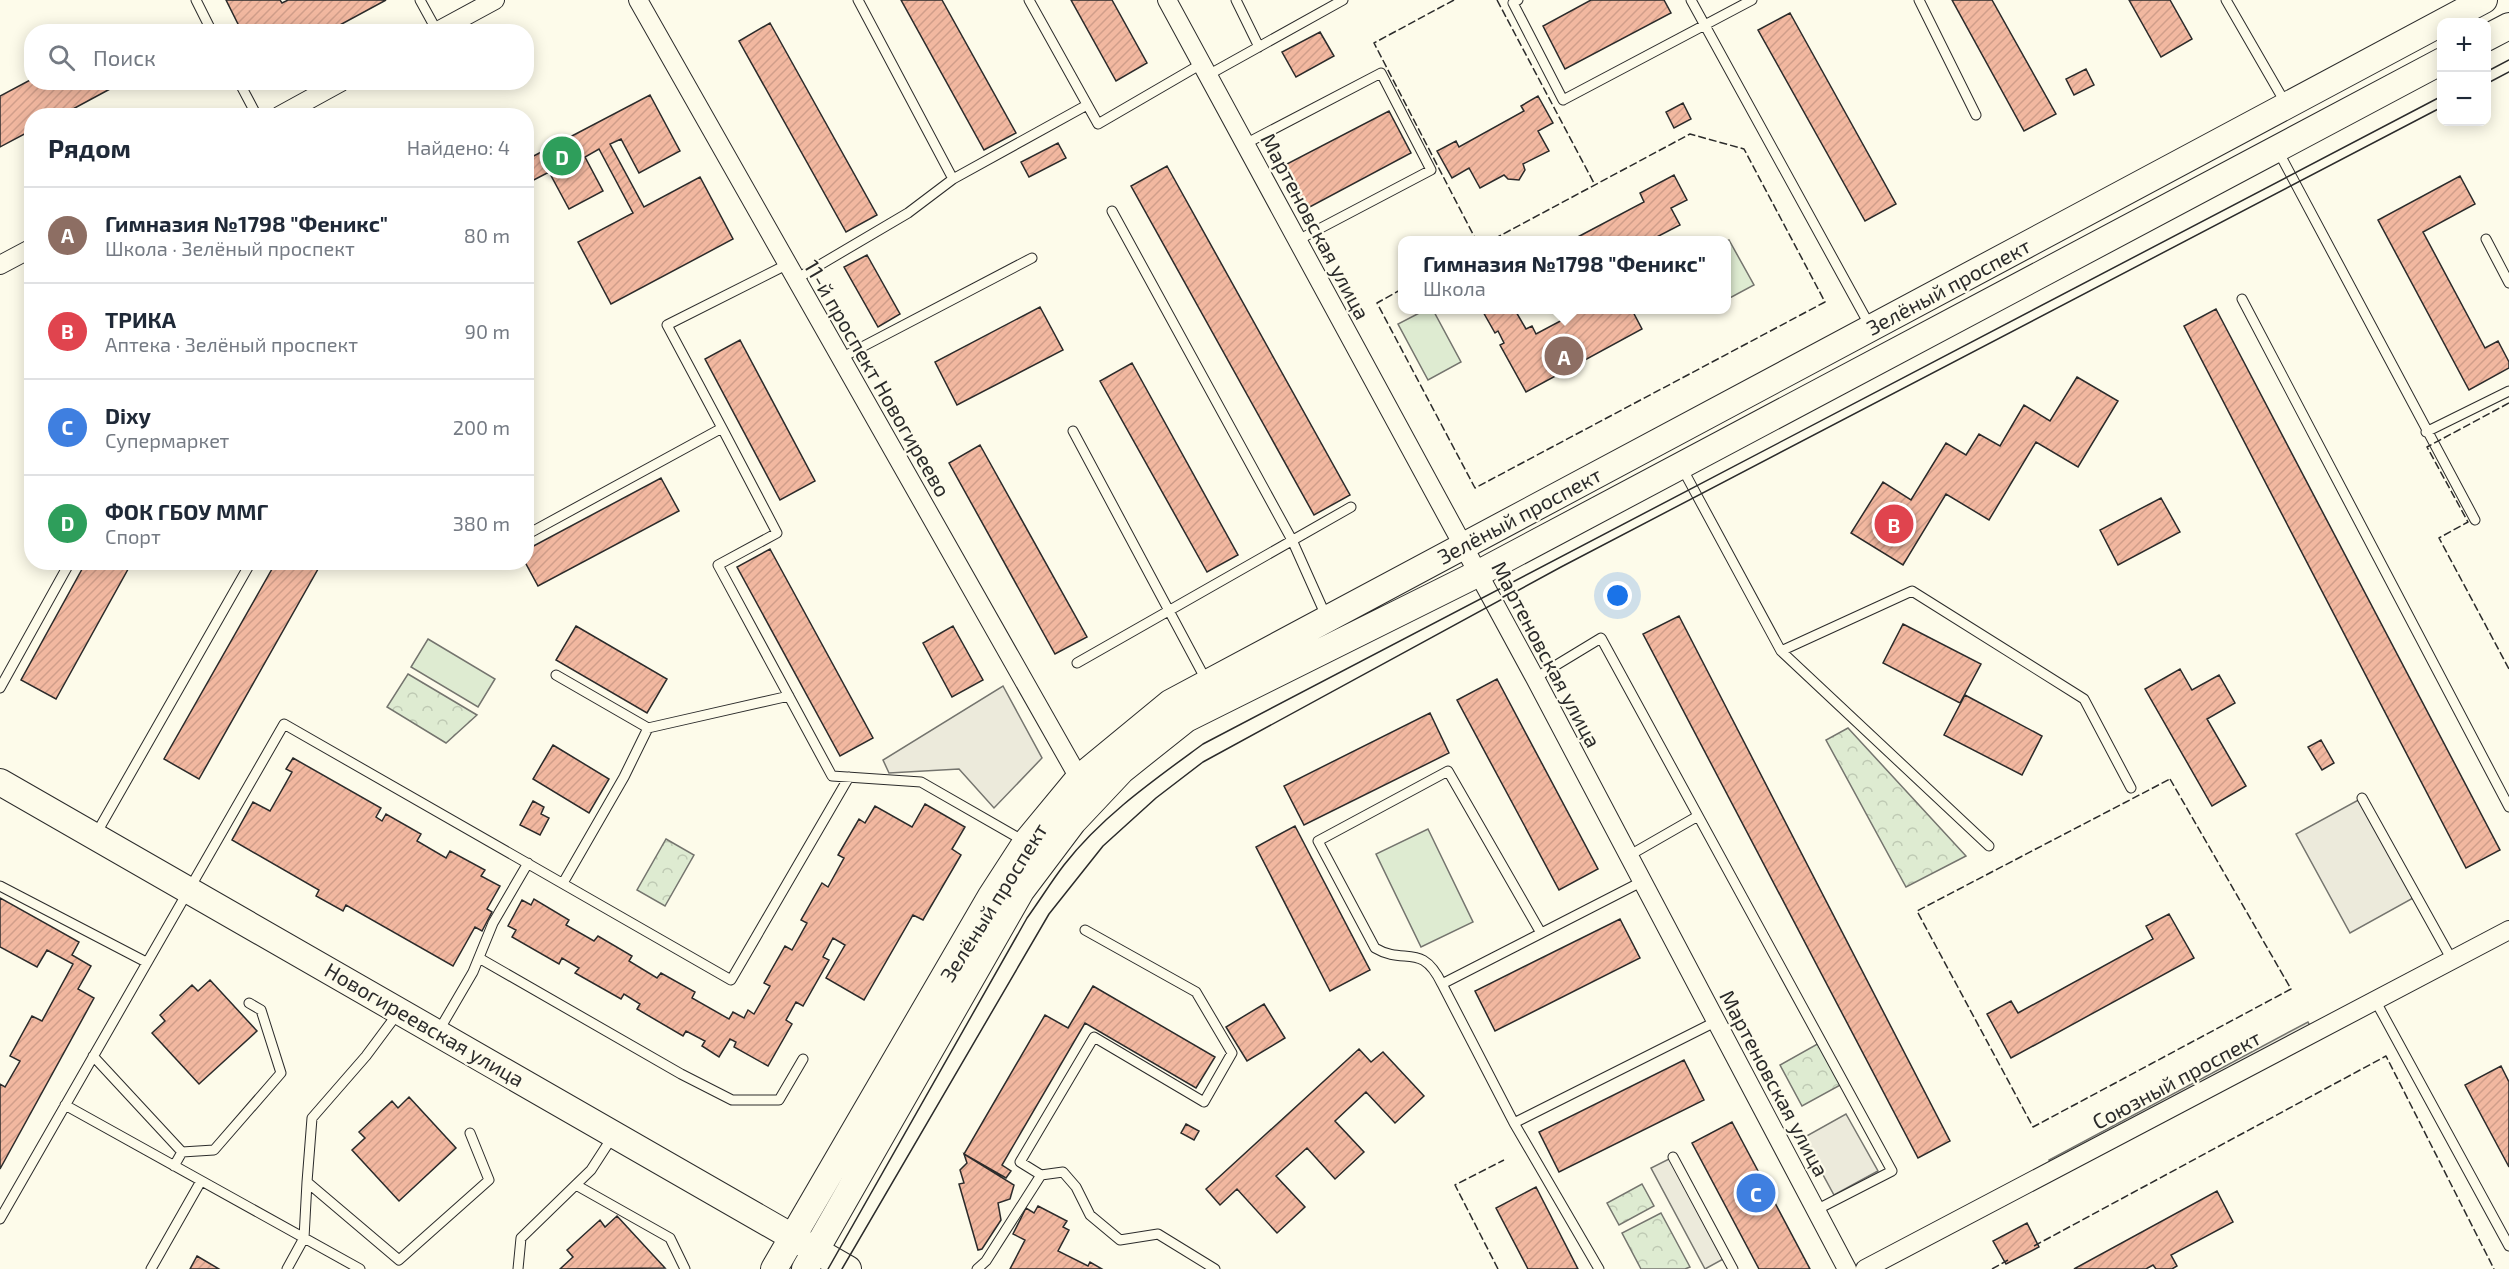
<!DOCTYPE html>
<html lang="ru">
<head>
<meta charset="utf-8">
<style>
  :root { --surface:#fff; --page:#f6f6f7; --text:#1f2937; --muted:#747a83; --line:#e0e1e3; --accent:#c62828 }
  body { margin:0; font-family:"Exo 2",sans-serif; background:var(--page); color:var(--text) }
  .controls { position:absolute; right:18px; top:18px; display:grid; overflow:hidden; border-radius:12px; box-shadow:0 3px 15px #0003 }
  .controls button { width:54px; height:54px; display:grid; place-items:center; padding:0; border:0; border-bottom:2px solid var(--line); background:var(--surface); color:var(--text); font:30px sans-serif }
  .you { position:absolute; left:1618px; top:596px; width:21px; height:21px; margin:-15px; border:4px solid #fff; border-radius:50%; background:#1a73e8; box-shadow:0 0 0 9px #1a73e833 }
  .badge { display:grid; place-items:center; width:39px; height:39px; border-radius:50%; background:var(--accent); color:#fff; font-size:20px; font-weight:700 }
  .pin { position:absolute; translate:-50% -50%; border:3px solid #fff; box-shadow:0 2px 6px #0006 }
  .popup { position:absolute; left:1398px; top:236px; width:333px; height:78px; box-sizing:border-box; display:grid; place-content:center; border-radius:12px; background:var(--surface); filter:drop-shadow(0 2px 4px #0005); font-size:20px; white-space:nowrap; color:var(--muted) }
  .popup b { font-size:22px; color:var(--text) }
  .popup::after { content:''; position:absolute; left:50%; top:100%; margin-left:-12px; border:12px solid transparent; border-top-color:var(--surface) }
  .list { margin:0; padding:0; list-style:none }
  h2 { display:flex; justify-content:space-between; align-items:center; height:78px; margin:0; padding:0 24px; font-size:26px }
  h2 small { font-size:20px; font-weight:400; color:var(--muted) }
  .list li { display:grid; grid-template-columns:39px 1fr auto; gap:18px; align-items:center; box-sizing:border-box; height:96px; padding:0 24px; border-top:2px solid var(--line) }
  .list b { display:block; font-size:22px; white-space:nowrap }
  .list p { margin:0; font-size:20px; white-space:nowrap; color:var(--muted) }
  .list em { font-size:20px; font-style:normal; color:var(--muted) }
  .icon { flex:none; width:33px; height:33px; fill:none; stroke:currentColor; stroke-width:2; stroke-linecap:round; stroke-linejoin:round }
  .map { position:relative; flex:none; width:2509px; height:1269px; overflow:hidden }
  .search { position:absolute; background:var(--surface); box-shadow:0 3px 15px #0003; left:24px; top:24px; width:510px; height:66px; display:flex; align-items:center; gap:15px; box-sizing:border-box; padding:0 21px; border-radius:24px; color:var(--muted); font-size:22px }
  .panel { position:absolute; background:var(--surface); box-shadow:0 3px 15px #0003; left:24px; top:108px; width:510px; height:462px; border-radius:24px }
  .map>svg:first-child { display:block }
  .green { fill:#deebd1; stroke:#74746e; stroke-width:1.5 }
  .forest { fill:url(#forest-crowns); stroke:#74746e; stroke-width:1.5 }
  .parking { fill:#eceadb; stroke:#74746e; stroke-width:1.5 }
  .building { fill:url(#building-hatch); stroke:#2b2b2b; stroke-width:1.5 }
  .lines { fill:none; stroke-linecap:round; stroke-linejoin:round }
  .lane-casing { stroke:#2b2b2b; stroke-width:11 }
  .street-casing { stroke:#2b2b2b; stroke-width:20 }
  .secondary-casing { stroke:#2b2b2b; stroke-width:28 }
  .lane { stroke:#fdfbea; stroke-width:9 }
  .street { stroke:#fdfbea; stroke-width:18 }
  .secondary { stroke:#fdfbea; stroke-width:26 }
  .tram { stroke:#2b2b2b; stroke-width:1.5 }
  .fence { stroke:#2b2b2b; stroke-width:1.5; stroke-dasharray:8 3; stroke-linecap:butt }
  .labels { text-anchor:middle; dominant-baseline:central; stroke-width:4.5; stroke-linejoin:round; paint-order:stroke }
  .street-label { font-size:21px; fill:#2b2b2b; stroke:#fdfbea }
</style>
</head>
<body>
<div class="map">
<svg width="2509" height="1269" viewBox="0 0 2509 1269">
  <defs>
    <pattern id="forest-crowns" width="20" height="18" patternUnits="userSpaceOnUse" patternTransform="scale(1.5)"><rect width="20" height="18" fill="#deebd1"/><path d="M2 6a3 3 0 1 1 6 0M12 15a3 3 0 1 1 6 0" fill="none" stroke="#bfcab4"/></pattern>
    <pattern id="building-hatch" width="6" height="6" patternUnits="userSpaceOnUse" patternTransform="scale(1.5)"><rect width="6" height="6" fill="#f2b8a0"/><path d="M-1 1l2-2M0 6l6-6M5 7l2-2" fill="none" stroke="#d09e8a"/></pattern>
  </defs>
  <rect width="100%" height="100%" fill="#fdfbea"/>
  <path class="green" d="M1729 240 1754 285 1726 300V241Z
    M1425 310H1433L1461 362 1428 380 1398 324Z
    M428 639 495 679 478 707 411 667Z
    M1428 829 1473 922 1421 947 1376 854Z"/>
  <path class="forest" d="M408 674 477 715 446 743 387 707Z
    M1848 728 1966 856 1906 887 1826 740Z
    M666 839 694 855 665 906 637 890Z
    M1821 1042 1844 1083 1802 1106 1780 1065Z
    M1642 1184 1654 1206 1619 1225 1607 1203Z
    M1661 1213 1690 1267 1685 1269H1641L1622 1233Z"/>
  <path class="parking" d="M1003 686 1042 758 994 808 959 769 889 773 883 760Z
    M2362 798 2415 897 2350 933 2296 834Z
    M2308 1022 2313 1032 2054 1169 2049 1160Z
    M1846 1114 1878 1171 1834 1195 1803 1138Z
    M1673 1157 1727 1257 1705 1269 1651 1168Z"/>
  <path class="building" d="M226 0H280L282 3 288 0H386L327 32H242Z
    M901 0H942L1016 133 984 150Z
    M1071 0H1112L1147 63 1116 81Z
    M1591 0H1664L1671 13 1565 69 1543 26Z
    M1952 0H1992L2056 114 2024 131Z
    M2129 0H2170L2192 39 2161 57Z
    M1790 13 1896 204 1865 221 1758 30Z
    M770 23 877 215 846 232 739 41Z
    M1320 32 1334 56 1296 77 1282 52Z
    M2086 69 2094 85 2074 95 2066 79Z
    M32 79V82H123L60 116H32V130L0 147V96Z
    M650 95 680 151 639 173 621 139 610 144 644 207 700 177 733 239 611 304 578 242 633 213 599 149 585 157 603 191 569 209 549 172 526 184V160Z
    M1538 96 1553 123 1538 131 1549 151 1523 164 1525 170 1519 180 1508 179 1504 175 1480 188 1469 168 1452 178 1437 151 1456 141 1459 147 1524 111 1521 106Z
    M1683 103 1691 119 1674 128 1666 112Z
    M1389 111 1411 153 1306 209 1283 166Z
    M1058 143 1066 158 1029 177 1021 162Z
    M1167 166 1350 495 1314 515 1131 186Z
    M1674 175 1687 200 1671 208 1680 225 1651 240H1572L1644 202 1640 193Z
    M2460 176 2475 204 2423 232 2485 348 2498 341 2509 362V368L2469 390 2378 220Z
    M867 255 900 314 878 327 844 267Z
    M1040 307 1063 350 957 405 935 362Z
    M2216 309 2500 850 2466 868 2184 326Z
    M1482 310H1515L1526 329 1532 326 1536 334 1581 310H1632L1642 329 1526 392 1500 345 1504 343 1498 331 1495 333Z
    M740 340 815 481 780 500 705 359Z
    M1132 363 1238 555 1207 572 1100 381Z
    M2077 377 2118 401 2078 467 2036 442 1989 520 1946 494 1903 565 1851 533 1883 482 1911 500 1946 443 1966 455 1979 434 2000 446 2024 405 2050 421Z
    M980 445 1087 637 1055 654 949 463Z
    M661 478 679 511 538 586 525 562 526 550Z
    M2161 498 2180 532 2118 565 2100 530Z
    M770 549 873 738 840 756 737 567Z
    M86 562H132L56 699 21 680Z
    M276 562H322L199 779 164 759Z
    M1679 616 1950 1141 1918 1158 1643 634Z
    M1903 624 1981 664 1960 703 1883 663Z
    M576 626 667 679 647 713 556 660Z
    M953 626 983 680 952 697 923 643Z
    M2180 669 2192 690 2219 675 2235 703 2207 719 2246 786 2212 806 2145 689Z
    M1497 679 1598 869 1559 890 1457 700Z
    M1965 695 2042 736 2022 775 1944 735Z
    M1430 713 1449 753 1304 825 1284 786Z
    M2321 740 2334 763 2322 770 2308 747Z
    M553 745 609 779 589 813 533 779Z
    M293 758 381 808 376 817 382 821 386 814 421 834 417 841 446 858 450 851 485 870 481 876 500 886 487 909 492 912 482 931 475 927 453 966 346 905 343 911 316 896 319 890 232 840 253 802 270 811 292 772 286 769Z
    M533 801 544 807 541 814 549 818 540 835 520 825Z
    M925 804 965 827 952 849 961 855 923 920 913 915 864 1000 826 978 845 945 833 938 823 957 829 960 803 1006 796 1002 786 1020 792 1024 768 1066 734 1047 736 1042 730 1039 719 1057 702 1046 705 1041 686 1031 683 1036 637 1009 640 1004 624 994 621 999 575 973 579 968 562 958 559 964 512 937 516 930 508 926 522 900 531 905 534 899 569 920 566 925 594 941 598 936 632 956 629 961 657 978 661 973 695 992 692 998 729 1019 733 1012 744 1018 748 1010 754 1014 770 986 764 983 785 946 792 950 807 923 801 920 822 883 828 887 844 858 838 855 859 819 865 823 875 806 912 827Z
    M1295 826 1370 970 1330 991 1256 847Z
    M0 898 79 942 72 955 91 966 78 989 94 998 0 1169V1084L5 1087 20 1061 10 1056 32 1016 42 1021 73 964 47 950 37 967 0 947Z
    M2169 914 2194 958 2011 1058 1987 1014 2011 1001 2018 1013 2153 939 2146 926Z
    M1620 919 1640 958 1495 1031 1475 991Z
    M210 980 257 1031 199 1084 152 1033 165 1021 160 1015 192 985 198 991Z
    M1093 986 1215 1057 1196 1088 1085 1023 1002 1165 1011 1171 1006 1178 964 1154 1045 1015 1068 1028Z
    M1264 1004 1285 1038 1247 1061 1226 1027Z
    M1359 1049 1371 1062 1383 1052 1424 1096 1395 1123 1366 1092 1335 1121 1364 1152 1335 1179 1307 1148 1276 1176 1305 1207 1277 1233 1237 1189 1220 1205 1206 1189Z
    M1684 1060 1704 1100 1559 1172 1539 1132Z
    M2501 1066 2509 1082V1167L2465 1085Z
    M409 1097 456 1148 399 1201 352 1150 365 1138 359 1132 392 1101 398 1108Z
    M1732 1122 1810 1269H1759L1692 1143Z
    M1186 1124 1199 1131 1194 1140 1181 1133Z
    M964 1154 1014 1185 1010 1199 998 1203 1001 1220 982 1249 978 1250 959 1184 964 1183 960 1170 967 1163Z
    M1536 1187 1578 1269H1528L1496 1208Z
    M2217 1191 2233 1222 2171 1255 2177 1266 2172 1269H2156L2153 1265 2146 1269H2074Z
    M1038 1206 1067 1221 1063 1227 1069 1230 1058 1251 1088 1266 1090 1262 1102 1269H1010L1025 1240 1013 1234 1026 1208 1034 1213Z
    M617 1216 665 1268 560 1269 573 1257 567 1250 600 1220 605 1227Z
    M2027 1223 2039 1247 2006 1264 1993 1241Z
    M197 1256 219 1269H190Z"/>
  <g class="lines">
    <defs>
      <path id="lane" d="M196 0 212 32
        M420 0 437 31
        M1029 0 1098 124 1203 63
        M1236 0 1259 47
        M1518 0 1513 3 1563 100 1752 0
        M1691 0 1870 326
        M1919 0 1976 115
        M2226 0 2286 104
        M1210 74 1343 0
        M239 82 257 116
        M1247 143 1381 73 1431 170 1298 240
        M2277 149 2475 520
        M953 179 1087 105
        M1112 211 1292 540 1326 616
        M2486 239 2509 283
        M796 279 908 213 953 179 858 0
        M2242 299 2509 807
        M841 358 1032 258
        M722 428 777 533 718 565 832 776 921 782 1024 841
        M1073 431 1206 680
        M2426 432 2509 391
        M1681 466 1781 651 1989 846
        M526 535 722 428 667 325 788 264
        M1781 651 1912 591 2084 699 2131 788
        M1077 663 1351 507
        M556 675 648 728 789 696
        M1535 678 1601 638 1892 1171 1816 1210
        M0 688 70 562
        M2362 798 2452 960
        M96 834 251 562
        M1630 855 1698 816
        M1643 881 1442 984 1514 1123 1717 1021
        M563 883 624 777 648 728
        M0 886 146 962
        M1085 930 1196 992 1232 1053 1204 1102 1094 1037 1020 1162 1041 1175 1063 1172 1076 1187 1090 1215 1120 1240 1158 1234 1215 1269
        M479 958 681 1074 732 1100H779L803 1059
        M1442 984C1421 941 1405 966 1375 948L1318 841 1448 771 1541 933
        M2375 1000 2509 1246
        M398 1013 366 1056 312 1118 307 1182 399 1260 489 1180 470 1133
        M438 1032 473 972 493 923 528 863
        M93 1056 182 1152 174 1166
        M65 1105 360 1269
        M1514 1123 1599 1269
        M182 1152 214 1150 281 1073 261 1010 249 1003
        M1673 1157 1733 1269
        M576 1185 670 1238 685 1269
        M0 1219 284 724 731 980 849 777
        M151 1269 201 1181
        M287 1269 304 1238 307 1182
        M518 1269 521 1238 591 1170 613 1136
        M977 1269 986 1261 1041 1175"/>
      <path id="street" d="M638 0 1079 778
        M1167 0 1535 678 1847 1269
        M436 32 495 0
        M279 116 341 82
        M0 265 32 248
        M1865 1269 2509 930"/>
      <path id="secondary" d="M2486 38 2509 26
        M0 782 848 1269
        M774 1269 991 896 1026 842 1079 778 1170 703 2484 0
        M805 1269 1021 891 1073 822 1122 770 1186 719 1479 573 2442 61"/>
    </defs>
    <use href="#lane" class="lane-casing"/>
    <use href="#street" class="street-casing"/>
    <use href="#secondary" class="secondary-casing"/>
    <use href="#lane" class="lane"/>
    <use href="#street" class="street"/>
    <use href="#secondary" class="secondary"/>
    <path class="tram" d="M2486 72 2509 60
      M2486 84 2509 72
      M828 1269 1027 918C1040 900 1051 882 1064 865 1102 816 1154 780 1203 744L2442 96
      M842 1269 1049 914 1103 846 1156 798 1203 762 1561 567 2442 107"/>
    <path class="fence" d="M1454 0 1374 43 1476 240
      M1497 0 1595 185
      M1402 289 1377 303 1475 488 1825 302 1744 149 1690 134 1492 240
      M2509 403 2427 447 2468 522 2439 538 2509 669
      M2170 779 2291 989 2033 1127 1917 911Z
      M2034 1246 2386 1056 2494 1269
      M1498 1269 1455 1185 1504 1160
      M1992 1269 2008 1260"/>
  </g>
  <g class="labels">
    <g class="street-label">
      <text transform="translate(1316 226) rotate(62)">Мартеновская улица</text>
      <text transform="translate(1948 286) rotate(-28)">Зелёный проспект</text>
      <text transform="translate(878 378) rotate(60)">11-й проспект Новогиреево</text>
      <text transform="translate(1519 515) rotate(-28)">Зелёный проспект</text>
      <text transform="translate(1547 654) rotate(62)">Мартеновская улица</text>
      <text transform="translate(993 902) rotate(-58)">Зелёный проспект</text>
      <text transform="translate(425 1024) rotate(30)">Новогиреевская улица</text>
      <text transform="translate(2176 1079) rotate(-28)">Союзный проспект</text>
      <text transform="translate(1775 1083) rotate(62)">Мартеновская улица</text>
    </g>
  </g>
</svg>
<div class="controls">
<button>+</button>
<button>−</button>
</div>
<div class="you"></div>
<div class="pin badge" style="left:1564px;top:356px;background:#8d6e63">A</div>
<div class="popup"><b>Гимназия №1798 &quot;Феникс&quot;</b>Школа</div>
<div class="pin badge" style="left:1894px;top:524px;background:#e0444e">B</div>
<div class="pin badge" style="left:1756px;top:1193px;background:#3f7fe0">C</div>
<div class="pin badge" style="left:562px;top:156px;background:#2e9e5b">D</div>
<div class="search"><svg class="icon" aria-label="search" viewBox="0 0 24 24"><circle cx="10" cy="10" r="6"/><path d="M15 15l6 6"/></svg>Поиск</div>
<section class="panel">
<h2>Рядом<small>Найдено: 4</small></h2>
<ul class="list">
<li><span class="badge" style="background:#8d6e63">A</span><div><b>Гимназия №1798 &quot;Феникс&quot;</b><p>Школа · Зелёный проспект</p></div><em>80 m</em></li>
<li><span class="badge" style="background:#e0444e">B</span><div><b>ТРИКА</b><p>Аптека · Зелёный проспект</p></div><em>90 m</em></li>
<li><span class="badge" style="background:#3f7fe0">C</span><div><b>Dixy</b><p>Супермаркет</p></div><em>200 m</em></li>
<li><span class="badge" style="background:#2e9e5b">D</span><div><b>ФОК ГБОУ ММГ</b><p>Спорт</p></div><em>380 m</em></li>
</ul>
</section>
</div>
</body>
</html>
